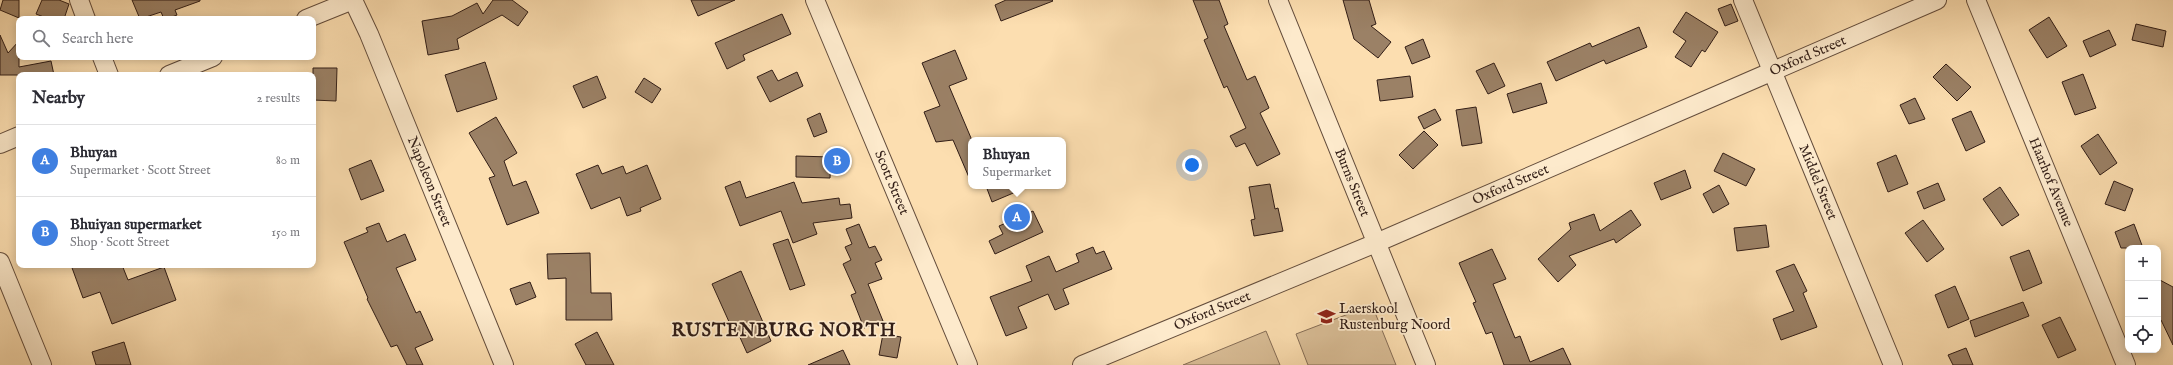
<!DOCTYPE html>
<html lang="en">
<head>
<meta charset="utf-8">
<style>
  :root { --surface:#fff; --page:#f7f7f7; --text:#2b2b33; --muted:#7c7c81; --line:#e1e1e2; --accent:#db2777 }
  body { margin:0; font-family:"IM FELL English",serif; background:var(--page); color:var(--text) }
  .controls { position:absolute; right:12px; bottom:12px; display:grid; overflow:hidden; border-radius:8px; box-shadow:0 2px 10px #0003 }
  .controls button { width:36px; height:36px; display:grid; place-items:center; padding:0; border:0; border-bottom:1px solid var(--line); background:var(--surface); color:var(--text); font:20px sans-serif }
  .you { position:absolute; left:1192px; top:165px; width:14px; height:14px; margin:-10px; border:3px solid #fff; border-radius:50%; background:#1a73e8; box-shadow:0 0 0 6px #1a73e833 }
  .badge { display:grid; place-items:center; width:26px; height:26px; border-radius:50%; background:var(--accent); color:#fff; font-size:13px; font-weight:700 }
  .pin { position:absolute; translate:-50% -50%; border:2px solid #fff; box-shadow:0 1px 4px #0006 }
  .popup { position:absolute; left:968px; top:137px; width:98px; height:52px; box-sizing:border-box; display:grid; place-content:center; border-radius:8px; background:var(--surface); filter:drop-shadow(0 1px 3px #0005); font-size:13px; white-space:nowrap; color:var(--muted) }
  .popup b { font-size:15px; color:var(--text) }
  .popup::after { content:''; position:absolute; left:50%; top:100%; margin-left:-8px; border:8px solid transparent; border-top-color:var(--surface) }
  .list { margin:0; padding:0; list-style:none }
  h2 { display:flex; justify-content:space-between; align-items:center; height:52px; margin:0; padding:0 16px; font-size:17px }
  h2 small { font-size:13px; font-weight:400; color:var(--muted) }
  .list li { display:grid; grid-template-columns:26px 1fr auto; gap:12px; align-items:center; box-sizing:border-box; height:72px; padding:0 16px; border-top:1px solid var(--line) }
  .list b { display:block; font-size:15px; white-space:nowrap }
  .list p { margin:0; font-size:13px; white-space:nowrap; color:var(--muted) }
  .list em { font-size:13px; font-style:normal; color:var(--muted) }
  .icon { flex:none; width:22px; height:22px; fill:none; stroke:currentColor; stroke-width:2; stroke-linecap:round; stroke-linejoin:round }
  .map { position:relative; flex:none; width:2173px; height:365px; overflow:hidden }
  .search { position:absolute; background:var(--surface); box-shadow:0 2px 10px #0003; left:16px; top:16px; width:300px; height:44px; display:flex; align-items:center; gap:10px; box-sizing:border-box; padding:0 14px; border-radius:8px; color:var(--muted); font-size:15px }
  .panel { position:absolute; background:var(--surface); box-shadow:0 2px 10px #0003; left:16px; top:72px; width:300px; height:196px; border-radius:8px }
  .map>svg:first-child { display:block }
  .green { fill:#d9bd96; stroke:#856d56 }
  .building { fill:#9b8166; stroke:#311d16 }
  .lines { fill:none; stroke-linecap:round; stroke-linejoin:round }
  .minor-casing { stroke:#644d3c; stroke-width:20 }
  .minor { stroke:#fdeacc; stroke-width:18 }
  .labels { text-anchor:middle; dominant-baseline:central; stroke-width:3.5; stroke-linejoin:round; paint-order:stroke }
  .street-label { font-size:14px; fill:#311d16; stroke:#fdeacc }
  .poi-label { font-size:14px; fill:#311d16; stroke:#fdeacc; text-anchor:start }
  .district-label { font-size:18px; font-weight:bold; letter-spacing:1px; fill:#311d16; stroke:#fdeacc }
</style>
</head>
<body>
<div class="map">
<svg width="2173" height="365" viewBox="0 0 2173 365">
  <rect width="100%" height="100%" fill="#fcdeb0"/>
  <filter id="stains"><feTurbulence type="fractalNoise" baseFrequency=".005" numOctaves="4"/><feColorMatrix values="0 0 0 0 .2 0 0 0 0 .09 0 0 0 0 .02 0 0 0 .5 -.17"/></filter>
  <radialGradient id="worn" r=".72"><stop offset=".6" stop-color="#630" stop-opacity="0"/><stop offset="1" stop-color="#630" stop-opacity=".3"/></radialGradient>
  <path class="green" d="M1372 305 1396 365H1308L1296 334Z
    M1266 331 1280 365H1183Z"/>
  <path class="building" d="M3 0H19V18L0 10Z
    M42 0H59L69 4 64 19H49L36 14Z
    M132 0H200V1L175 10 177 15 167 19H164L161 12 140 19Z
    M493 0H512L528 12 518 26 502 15 457 39 459 49 428 55 422 21 452 16 477 3 483 14Z
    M691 0H735L698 16Z
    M1006 0H1052L1053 1 1001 21 995 5Z
    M1193 0H1219L1228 24 1224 26 1247 80 1255 76 1269 108 1260 113 1280 154 1257 166 1245 143 1236 147 1230 136 1246 128 1227 86 1224 88 1204 40 1208 38Z
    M1343 0H1369L1376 24 1371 26 1391 42 1378 58 1354 39Z
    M1731 4 1738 21 1725 26 1718 9Z
    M1686 12 1718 32 1705 52 1702 50 1691 67 1675 57 1686 41 1673 32Z
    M782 14 791 34 743 55 745 60 727 69 715 43Z
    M2049 17 2067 46 2047 58 2029 30Z
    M2136 24 2166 31 2163 47 2132 40Z
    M1639 27 1647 47 1606 64 1604 60 1556 81 1547 62 1590 43 1592 47Z
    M2109 30 2116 45 2090 57 2083 41Z
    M0 35 8 53 19 41V67L51 61 54 75H0Z
    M1423 39 1430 57 1412 64 1405 47Z
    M955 50 967 79 949 86 971 138V182L953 140 936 142 924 112 940 106 922 63Z
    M485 62 497 99 457 112 445 75Z
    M1494 63 1505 86 1488 94 1476 71Z
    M1946 64 1971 87 1957 101 1933 77Z
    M313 68H337L336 101 313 100Z
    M772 70 778 81 797 72 803 86 770 102 757 77Z
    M2083 74 2096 108 2075 115 2062 82Z
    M597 76 606 98 583 108 573 86Z
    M1410 76 1413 97 1380 101 1377 80Z
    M644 78 661 89 652 103 635 92Z
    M1541 83 1547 103 1513 113 1507 94Z
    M1915 98 1925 119 1909 124 1900 105Z
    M1476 107 1482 143 1462 146 1456 110Z
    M1435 109 1441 120 1424 129 1418 117Z
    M1971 111 1985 142 1966 151 1952 119Z
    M820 113 827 132 814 137 807 119Z
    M496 117 517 153 504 161 513 186 526 181 539 213 507 225 489 178 495 176 469 133Z
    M1424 131 1438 145 1413 169 1399 155Z
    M2098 134 2117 163 2100 175 2081 146Z
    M1723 153 1755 169 1746 186 1714 171Z
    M1896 155 1908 184 1888 192 1877 163Z
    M796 156 831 157 830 178 796 177Z
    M371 160 384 191 361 200 349 169Z
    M598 165 602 174 623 166 626 174 647 165 661 199 640 208 641 211 627 216 620 197 591 209 576 174Z
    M1685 170 1691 188 1661 200 1654 183Z
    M740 181 746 198 794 182 802 203 839 198 840 205 850 204 852 218 813 223 817 234 793 243 781 211 740 226 725 187Z
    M2114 181 2133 189 2125 211 2105 204Z
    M1938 183 1945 200 1924 209 1917 192Z
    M1270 184 1275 209 1278 208 1283 231 1254 236 1251 220 1255 219 1249 187Z
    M1719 185 1729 204 1713 213 1703 194Z
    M986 186H1030L992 202Z
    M2000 187 2019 215 2002 226 1983 199Z
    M1631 210 1641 225 1616 243 1614 239 1569 256 1576 265 1558 282 1538 259 1571 229 1569 223 1594 214 1600 231Z
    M1033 211 1043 232 995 254 989 241 1003 234 999 226Z
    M1923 220 1944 249 1927 262 1905 233Z
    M379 223 387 242 405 234 416 260 396 268 416 313 420 311 433 340 415 348 423 365H407L397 345 391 347 367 299 368 298 344 242 368 232 366 228Z
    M859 224 869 248 875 246 882 260 875 263 882 279 868 284 883 321 864 328 851 295 856 293 843 264 851 260 845 247 852 244 846 229Z
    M2134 224 2143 248H2121L2115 232Z
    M1766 225 1769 247 1737 251 1734 228Z
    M788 239 805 285 790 290 773 244Z
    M1093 247 1096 254 1104 251 1112 269 1063 289 1069 304 1055 310 1048 294 1018 307 1027 328 1006 336 990 297 1032 281 1026 266 1049 256 1056 272 1079 262 1076 254Z
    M1492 249 1506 279 1493 284 1515 338 1520 336 1530 362 1563 348 1571 365H1504L1492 332 1486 334 1473 303 1476 302 1459 263Z
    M2029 250 2042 283 2023 291 2010 257Z
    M590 253 591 293H611L612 320H566V278L548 279 547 254Z
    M1794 264 1807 291 1803 293 1817 327 1781 340 1773 319 1794 311 1776 271Z
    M71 265H122L128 280 164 267 176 300 112 324 100 292 83 298Z
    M741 271 771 341 747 353 733 322 730 324 712 284Z
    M2158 279 2173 287V345L2161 320 2158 321Z
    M530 282 536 297 516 305 510 289Z
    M1955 286 1969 319 1948 328 1935 295Z
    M2023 302 2029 316 1975 337 1970 321Z
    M2060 317 2076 350 2058 358 2042 325Z
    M597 332 614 365H586L575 344Z
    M883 334 901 337 897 358 879 355Z
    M124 342 131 365H96L92 352Z
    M1966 348 1973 365H1953L1948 355Z
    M843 350 850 365H808Z"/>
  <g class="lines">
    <defs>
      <g id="minor">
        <path d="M79 0 86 19"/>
        <path id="s1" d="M353 0 369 34 504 365"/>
        <path id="s2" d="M815 0 968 365"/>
        <path id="s3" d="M1278 0 1426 365"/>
        <path id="s4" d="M1743 0 1893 365"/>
        <path id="s5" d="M1976 0 2126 365"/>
        <path d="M306 19 353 0"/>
        <path d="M102 57 109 75"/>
        <path d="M169 75 213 57"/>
        <path d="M0 144 19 136"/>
        <path d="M0 262 42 365"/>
        <path id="s6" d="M1082 365 1376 243 1937 0"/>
      </g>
    </defs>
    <use href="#minor" class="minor-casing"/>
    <use href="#minor" class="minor"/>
  </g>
  <defs>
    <symbol id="school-bare" viewBox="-9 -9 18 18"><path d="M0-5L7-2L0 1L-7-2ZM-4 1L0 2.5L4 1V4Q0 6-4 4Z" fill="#8f2418" stroke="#fdeacc" stroke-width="2.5" paint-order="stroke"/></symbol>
  </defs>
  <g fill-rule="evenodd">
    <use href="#school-bare" x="1314" y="304" width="25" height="25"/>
  </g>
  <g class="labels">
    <g class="street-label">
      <text stroke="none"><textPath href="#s6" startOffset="789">Oxford Street</textPath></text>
      <text stroke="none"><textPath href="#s1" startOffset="197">Napoleon Street</textPath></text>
      <text stroke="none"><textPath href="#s2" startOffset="198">Scott Street</textPath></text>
      <text stroke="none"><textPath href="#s5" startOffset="197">Haarhof Avenue</textPath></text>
      <text stroke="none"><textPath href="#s3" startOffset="197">Burns Street</textPath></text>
      <text stroke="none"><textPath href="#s4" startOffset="197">Middel Street</textPath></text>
      <text stroke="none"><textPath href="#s6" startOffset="465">Oxford Street</textPath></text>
      <text stroke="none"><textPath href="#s6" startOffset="141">Oxford Street</textPath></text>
    </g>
    <g class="poi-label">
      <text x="1339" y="309">Laerskool<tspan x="1339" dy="16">Rustenburg Noord</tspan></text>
    </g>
    <g class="district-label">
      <text x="784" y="331">RUSTENBURG NORTH</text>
    </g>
  </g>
  <rect width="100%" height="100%" filter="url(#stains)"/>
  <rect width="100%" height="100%" fill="url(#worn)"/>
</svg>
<div class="controls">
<button>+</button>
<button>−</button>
<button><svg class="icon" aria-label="locate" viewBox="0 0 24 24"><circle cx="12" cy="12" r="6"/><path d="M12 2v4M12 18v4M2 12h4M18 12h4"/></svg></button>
</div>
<div class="you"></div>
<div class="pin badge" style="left:1017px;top:217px;background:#3f7fe0">A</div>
<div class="popup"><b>Bhuyan</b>Supermarket</div>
<div class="pin badge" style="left:837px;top:161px;background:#3f7fe0">B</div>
<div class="search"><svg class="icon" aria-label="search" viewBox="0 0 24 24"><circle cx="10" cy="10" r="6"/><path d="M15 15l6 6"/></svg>Search here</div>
<section class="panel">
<h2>Nearby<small>2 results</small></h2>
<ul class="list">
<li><span class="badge" style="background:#3f7fe0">A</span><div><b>Bhuyan</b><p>Supermarket · Scott Street</p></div><em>80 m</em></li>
<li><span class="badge" style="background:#3f7fe0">B</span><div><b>Bhuiyan supermarket</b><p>Shop · Scott Street</p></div><em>150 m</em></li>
</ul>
</section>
</div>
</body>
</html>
